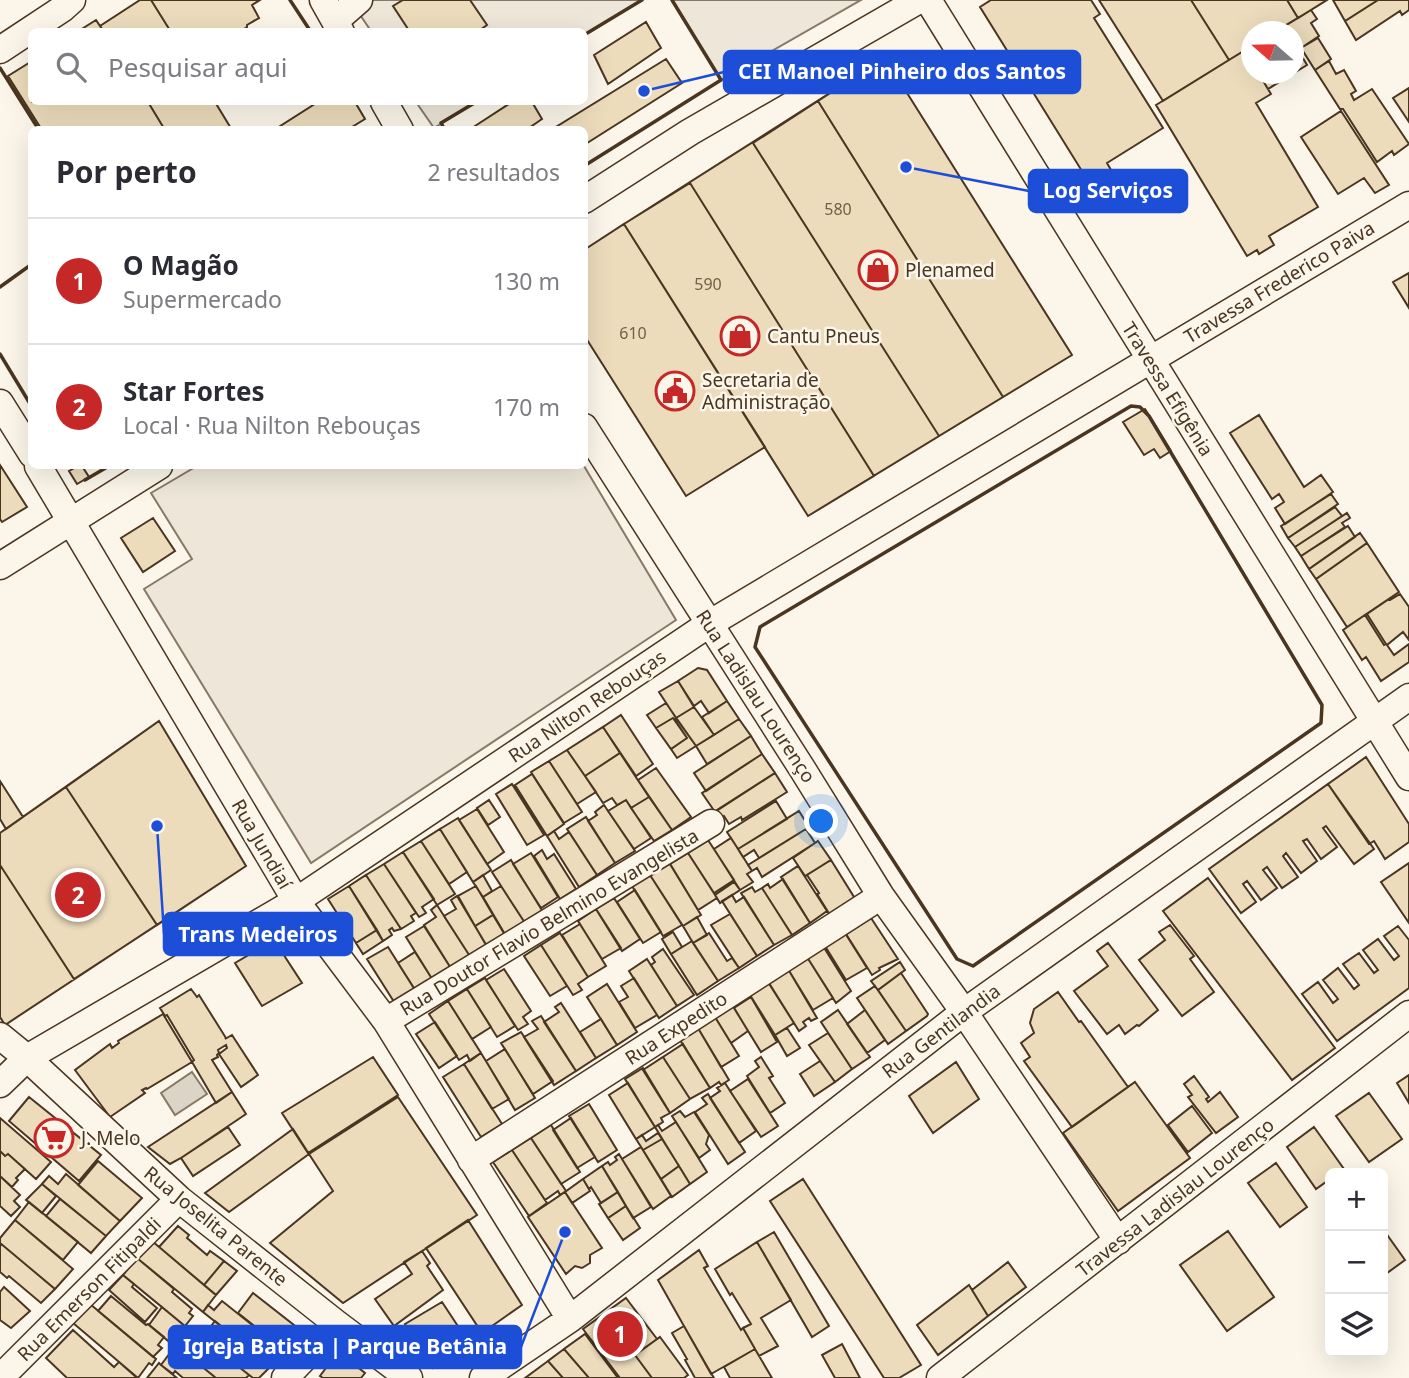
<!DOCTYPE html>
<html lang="pt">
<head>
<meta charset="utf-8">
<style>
  :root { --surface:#fff; --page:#f7f7f7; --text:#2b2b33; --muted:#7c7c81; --line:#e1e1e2; --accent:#c62828 }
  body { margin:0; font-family:"Noto Sans",sans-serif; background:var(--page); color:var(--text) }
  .controls { position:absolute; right:21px; bottom:21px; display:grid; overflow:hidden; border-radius:10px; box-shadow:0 7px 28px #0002 }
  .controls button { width:63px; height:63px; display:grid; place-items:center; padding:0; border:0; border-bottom:2px solid var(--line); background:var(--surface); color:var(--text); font:35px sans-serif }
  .compass { position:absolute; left:1241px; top:21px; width:63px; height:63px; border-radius:50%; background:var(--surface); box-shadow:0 7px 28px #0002; rotate:290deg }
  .you { position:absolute; left:822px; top:822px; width:24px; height:24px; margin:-18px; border:5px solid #fff; border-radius:50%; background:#1a73e8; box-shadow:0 0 0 10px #1a73e833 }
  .badge { display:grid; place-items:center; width:46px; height:46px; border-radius:50%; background:var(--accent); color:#fff; font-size:23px; font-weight:700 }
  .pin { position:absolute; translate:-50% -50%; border:4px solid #fff; box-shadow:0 2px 7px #0006 }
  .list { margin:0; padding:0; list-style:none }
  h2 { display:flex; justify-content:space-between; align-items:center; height:91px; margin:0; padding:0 28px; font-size:30px }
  h2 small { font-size:23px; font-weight:400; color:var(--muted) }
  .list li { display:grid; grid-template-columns:46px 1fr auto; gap:21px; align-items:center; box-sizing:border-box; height:126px; padding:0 28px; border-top:2px solid var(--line) }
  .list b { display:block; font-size:26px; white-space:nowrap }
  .list p { margin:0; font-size:23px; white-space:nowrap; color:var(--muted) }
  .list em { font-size:23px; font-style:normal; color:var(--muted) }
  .icon { flex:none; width:38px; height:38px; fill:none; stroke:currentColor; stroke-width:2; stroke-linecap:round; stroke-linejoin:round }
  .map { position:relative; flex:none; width:1409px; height:1378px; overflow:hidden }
  .search { position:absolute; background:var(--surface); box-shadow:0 7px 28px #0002; left:28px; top:28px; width:560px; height:77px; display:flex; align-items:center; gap:18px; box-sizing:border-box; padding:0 24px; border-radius:10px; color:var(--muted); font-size:26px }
  .panel { position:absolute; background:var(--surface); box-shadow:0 7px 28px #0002; left:28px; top:126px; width:560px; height:343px; border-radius:10px }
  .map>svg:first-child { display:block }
  .green { fill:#ede6d9; stroke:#887966; stroke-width:2 }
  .water { fill:#dcd4c6; stroke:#887966; stroke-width:2 }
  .building { fill:#ecdcbc; stroke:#4a3520; stroke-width:2 }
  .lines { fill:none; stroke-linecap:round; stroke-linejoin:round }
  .street-casing { stroke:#4a3520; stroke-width:29 }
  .street { stroke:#fbf6e9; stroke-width:26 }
  .wall { stroke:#4a3520; stroke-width:3.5 }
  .labels { text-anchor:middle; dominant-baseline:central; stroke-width:5; stroke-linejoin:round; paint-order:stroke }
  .number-label { font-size:16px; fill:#725f47 }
  .poi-label { font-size:19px; fill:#4a3520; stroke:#fbf6e9; text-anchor:start }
  .street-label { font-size:19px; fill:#4a3520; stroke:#fbf6e9 }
  .leader { fill:none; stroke:#1d4ed8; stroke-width:2.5 }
  .callout-dot { fill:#1d4ed8; stroke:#fbf6e9; stroke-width:2.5 }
  .callout { fill:#1d4ed8; stroke:#1d4ed8; stroke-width:2.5 }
  .callout-label { font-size:21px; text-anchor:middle; font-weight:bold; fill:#fff }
</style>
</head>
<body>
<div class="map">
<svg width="1409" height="1378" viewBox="0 0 1409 1378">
  <rect width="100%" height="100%" fill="#fbf6e9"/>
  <path class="green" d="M350 0H642L585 35 584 32 371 31Z
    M672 0H861L721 80Z
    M416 102H476L434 128Z
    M197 466H584L676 620 311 863 144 589 192 559 151 493Z"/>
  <path class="water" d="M192 1072 207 1094 175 1115 161 1093Z"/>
  <path class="building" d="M140 0H151L171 32H104L100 26Z
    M151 0H260L252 5 259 18 247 25V27L239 32H171Z
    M403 0H470L487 25 477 32H410L393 6Z
    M991 0H1091L1100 14 1094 18 1163 128 1107 163 1115 177 1099 187 1090 173 1085 176 980 7Z
    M1099 0H1191L1229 60 1163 101Z
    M1191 0H1287L1298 18 1275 32H1252V46L1229 60Z
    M1287 0H1327L1298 18Z
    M1333 0H1378L1345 21Z
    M1378 0H1409V10L1402 15 1400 11 1356 40 1345 21Z
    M1311 10 1317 19 1311 23 1319 36 1301 48 1294 36V32H1291L1286 25Z
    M96 20 104 32H77Z
    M646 22 661 48 608 84 594 55Z
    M1318 38 1331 59 1315 70 1301 48Z
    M1294 43 1307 65 1268 89 1259 74H1294Z
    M1245 50 1252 61V74H1259L1271 94 1256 103 1318 207 1269 236 1274 245 1259 254 1257 250 1247 256 1156 105Z
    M885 58 1072 355 1003 397 818 101Z
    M885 58 1072 355 808 516 624 224Z
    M666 59 682 83 584 145V130H551Z
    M32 61V102H148L165 130H42L8 76Z
    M1329 61 1336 74 1344 70 1356 91 1351 94 1354 100 1372 89 1409 144 1394 155 1392 151 1377 162 1343 109H1340L1315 70Z
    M1409 88V122L1393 98Z
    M818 101 1003 397 939 436 753 143Z
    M148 102H215L232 130H165Z
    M318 102H355L365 119 347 130H274Z
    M512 102H532L542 119 526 130H477L475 126Z
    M1341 111 1389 185 1375 193 1364 178 1338 194 1301 137Z
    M690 183 874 476 808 516 624 224Z
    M624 224 765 447 686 496 584 335V250Z
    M1409 273V308L1393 282Z
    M1145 409 1171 451 1160 458 1154 449 1144 455 1123 422Z
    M1259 415 1304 487 1321 475 1333 492 1285 524 1275 508 1284 502 1279 494 1272 499 1230 433Z
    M0 465 27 507 2 522 0 519Z
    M78 466H82L89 477 77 484 69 471Z
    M1331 494 1338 504 1288 538 1281 526Z
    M1335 507 1342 516 1295 547 1288 538Z
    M1347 513 1350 518 1342 523 1345 527 1301 556 1295 547Z
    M153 518 175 551 143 572 121 538Z
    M1348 526 1355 537 1309 569 1301 556Z
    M1360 533 1367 543 1316 579 1309 569Z
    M1367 543 1399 592 1347 627 1316 579Z
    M1400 594 1409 607V640L1403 632 1387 645 1394 655 1409 644V662L1381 681 1366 657 1362 660 1343 630 1365 615 1384 645 1386 644 1367 614 1389 599 1390 600Z
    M698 668 707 670 727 701 709 713 701 701 694 706 678 681Z
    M678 681 694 707 676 718 659 692Z
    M727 701 739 719 714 735 702 717Z
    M666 703 677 719 675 720 673 718 656 728 647 715Z
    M694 707 714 735 696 746 676 718Z
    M621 715 653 764 636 776 603 727Z
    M673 718 687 738 671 749 656 728Z
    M677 719 696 746 677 758 671 749 687 738 675 720Z
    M739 719 751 736 707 764 696 746Z
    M159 721 246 866 157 925 66 787Z
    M159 721 246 866 5 1025 0 1017V833Z
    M603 727 620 753 585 776 567 750Z
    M751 736 762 754 706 791 694 773Z
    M567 750 596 792 577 804 549 761Z
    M620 753 649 797 631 808 626 800 617 805 612 798 603 803 585 776Z
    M762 754 775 773 715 812 702 793Z
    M1366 757 1409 824V842L1385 859 1374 841 1369 844 1328 784Z
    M549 761 582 812 564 823 531 772Z
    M656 768 691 817 672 830 638 780Z
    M775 773 787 792 742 820 741 817 729 824 724 816 722 817 717 810Z
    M532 774 564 824 547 836 515 785Z
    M0 781 23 817 6 829 0 819Z
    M512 784 544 835 527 845 496 794Z
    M1328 784 1374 849 1354 864 1326 826 1323 828 1337 847 1321 859 1307 839 1303 841 1317 861 1301 873 1286 853 1283 856 1298 877 1282 888 1267 867 1263 870 1277 888 1261 900 1247 881 1243 884 1256 902 1241 913 1209 869Z
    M66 787 157 925 74 979 0 865V833Z
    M649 797 672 830 654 841 631 808Z
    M489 800 500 817 488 825 477 808Z
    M626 800 651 838 634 849 608 811Z
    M776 801 787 819 738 849 727 832Z
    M604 805 635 851 615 863 588 821 597 815 595 812Z
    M477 809 504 852 487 864 459 820Z
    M799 811 809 827 759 858 754 850 743 857 738 849Z
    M586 817 615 863 597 875 567 829Z
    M458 818 491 870 473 882 440 829Z
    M440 829 467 872 449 884 421 841Z
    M806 829 815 843 762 877 757 868 752 871 748 865Z
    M554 831 559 839 569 832 597 875 579 887 547 836Z
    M731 838 752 871 747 874 753 882 740 890 714 849Z
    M708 840 734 880 714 893 688 853Z
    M421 841 455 894 437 905 403 852Z
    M818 841 831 860 805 876 793 858Z
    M542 850 547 859 554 854 576 889 560 899 534 856Z
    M403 852 434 899 422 907 426 913 419 917 384 864Z
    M531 853 558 897 541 908 513 864Z
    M688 853 717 898 698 910 670 864Z
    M511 860 543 912 525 923 492 872Z
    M831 860 854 897 853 901 830 915 817 894 819 893 807 875Z
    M669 862 701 915 683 926 650 875Z
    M1409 863V923L1381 882Z
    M384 864 416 913 411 916 414 921 401 929 366 875Z
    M798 866 827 911 810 923 781 877Z
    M366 875 401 929 394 931 392 928 389 930 392 935 383 941 349 886Z
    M483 875 492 891 483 897 473 882Z
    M650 875 682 925 663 936 632 886Z
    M1208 878 1335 1048 1292 1080 1163 911Z
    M783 879 810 923 792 935 762 888 768 884 770 888Z
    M734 882 740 890 720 903 715 895Z
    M349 886 377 930 356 943 328 899Z
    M476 886 493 915 475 926 458 896Z
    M501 886 525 923 506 936 483 897Z
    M752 887 755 892 762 888 792 935 774 945 741 893Z
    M635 890 661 932 643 943 617 902Z
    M732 895 736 902 744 897 774 945 757 956 722 901Z
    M457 896 488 948 471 958 444 916 456 909 451 900Z
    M614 898 640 939 622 951 596 909Z
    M437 905 471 958 452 970 424 925 436 917 431 910Z
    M596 909 621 948 602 959 578 921Z
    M730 914 757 956 739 968 711 925Z
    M493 915 505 935 486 945 475 926Z
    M697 917 707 935 693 943 683 926Z
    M871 918 898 959 879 968 880 970 872 975 846 934Z
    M580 924 606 966 588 977 562 935Z
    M1170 925 1194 956 1190 959 1214 992 1182 1016 1139 960 1165 940 1159 932Z
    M424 926 452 970 434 982 406 937Z
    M1398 926 1409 940V988L1337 1041 1302 994 1318 982 1333 1003 1338 999 1323 980 1338 968 1354 989 1359 985 1343 964 1359 953 1374 973 1378 970 1363 950 1378 939 1394 960 1399 956 1384 936Z
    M377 930 383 941 363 954 356 943Z
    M673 932 682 947 671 954 662 939Z
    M560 933 588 977 578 984 582 990 573 995 541 945Z
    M709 933 727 961 732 958 739 968 718 981 693 943Z
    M845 933 867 968 846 980 825 946Z
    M274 940 302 983 262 1006 235 963Z
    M692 941 718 981 697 995 671 954Z
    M1108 943 1158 1010 1139 1026 1137 1025 1125 1034 1119 1025 1107 1034 1074 991 1108 966 1097 951Z
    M541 945 567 986 550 996 524 956Z
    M823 946 851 991 836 1003 807 957Z
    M388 947 417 993 396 1005 367 959Z
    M663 949 694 995 677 1006 651 965 655 962 652 957Z
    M415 952 434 982 417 993 398 963Z
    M807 957 833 998 813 1010 788 969Z
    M647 959 677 1006 659 1018 629 971Z
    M900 962 905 970 878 990 871 981Z
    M504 969 531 1011 523 1017 528 1024 518 1030 486 980Z
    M788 969 817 1018 811 1021 809 1018 803 1022 806 1026 799 1031 768 982Z
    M901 973 928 1014 927 1016 906 1031 878 990Z
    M485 978 515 1026 497 1037 467 989Z
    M634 978 657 1015 635 1028 619 1002 628 997 621 986Z
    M769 983 794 1023 775 1035 750 995Z
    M607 984 637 1032 617 1045 587 997Z
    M875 986 906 1031 888 1044 857 998Z
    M191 989 197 997 199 995 226 1038 225 1039 232 1035 258 1075 241 1087 219 1054 227 1048 226 1045 221 1048 218 1050 219 1053 217 1055 218 1057 212 1060 232 1092 216 1103 192 1062 194 1060 167 1015 165 1016 160 1008Z
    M467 989 491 1027 472 1039 448 1001Z
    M1058 992 1079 1022 1081 1021 1128 1087 1072 1127 1024 1061 1030 1057 1021 1043 1034 1033 1030 1023 1034 1009Z
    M751 997 777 1042 761 1052 734 1008Z
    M448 1001 481 1053 470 1061 467 1055 459 1060 429 1014Z
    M561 1003 596 1058 576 1071 544 1022 559 1012 555 1007Z
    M733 1006 748 1031 731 1043 715 1017Z
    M838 1010 870 1057 852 1069 821 1022Z
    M865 1010 885 1040 867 1053 847 1024Z
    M163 1014 192 1062 147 1089 146 1088 142 1090 145 1093 110 1117 75 1070 110 1044 112 1048 119 1043 118 1041Z
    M541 1016 576 1071 554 1085 524 1037 538 1029 532 1021Z
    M715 1017 739 1056 721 1067 698 1028Z
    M601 1019 617 1045 596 1058 580 1032Z
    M435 1022 457 1056 439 1068 416 1034Z
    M698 1028 729 1080 721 1085 719 1082 710 1088 680 1040Z
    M787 1028 800 1048 787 1056 775 1035Z
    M521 1032 553 1081 533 1094 501 1043Z
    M828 1033 852 1069 835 1082 809 1045Z
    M683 1044 710 1088 690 1099 663 1057Z
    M505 1049 535 1098 515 1110 486 1061Z
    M481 1053 509 1099 492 1109 464 1064Z
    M373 1057 398 1095 308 1153 282 1113Z
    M663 1057 690 1099 670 1113 643 1070Z
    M761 1057 773 1076 769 1078 785 1103 770 1113 747 1076 759 1067 755 1061Z
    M820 1061 835 1082 814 1096 800 1074Z
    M956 1062 979 1099 933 1133 909 1096Z
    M464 1064 502 1124 481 1137 443 1077Z
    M643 1068 670 1113 661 1118 663 1122 655 1127 625 1079Z
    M1409 1075V1103L1397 1083Z
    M1194 1076 1209 1097 1206 1099 1208 1102 1220 1092 1238 1117 1216 1133 1188 1097 1192 1095 1184 1084Z
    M748 1079 778 1126 761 1137 730 1091Z
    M1135 1082 1190 1158 1118 1211 1063 1133Z
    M628 1083 655 1127 636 1139 609 1095Z
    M725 1083 756 1131 739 1143 710 1098 720 1091 717 1088Z
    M232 1092 246 1114 181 1158 170 1164 148 1147Z
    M1369 1093 1402 1139 1369 1162 1336 1116Z
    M708 1094 745 1152 728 1164 695 1112 707 1104 702 1098Z
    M29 1097 101 1155 79 1181 9 1121Z
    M398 1097 477 1215 343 1303 270 1243 333 1191 309 1154Z
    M589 1104 617 1150 598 1162 569 1116Z
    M1192 1106 1212 1133 1188 1152 1168 1125Z
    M680 1111 685 1117 694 1112 709 1135 706 1144 710 1150 699 1158 672 1116Z
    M0 1118 51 1162 36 1179 8 1154 5 1156 0 1151Z
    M571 1118 595 1157 577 1168 553 1130Z
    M676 1122 707 1172 690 1184 655 1127 658 1125 662 1131Z
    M551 1125 580 1172 561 1184 531 1138Z
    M228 1127 240 1145 193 1176 181 1158Z
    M1314 1127 1344 1169 1338 1173H1330V1179L1316 1189 1287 1147Z
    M293 1129 309 1154 229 1212 205 1193Z
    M658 1133 662 1139 643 1150 636 1139 642 1135 646 1141Z
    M531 1138 566 1191 560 1195 558 1191 545 1200 512 1150Z
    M662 1139 679 1166 661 1179 643 1150Z
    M641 1147 671 1196 653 1209 622 1159Z
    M512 1150 547 1203 529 1216 493 1162Z
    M0 1151 5 1156 8 1154 25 1169 16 1178 18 1180 12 1187 0 1176Z
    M619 1154 651 1207 633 1218 602 1166 608 1162 610 1165 617 1160 615 1157Z
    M98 1161 142 1198 120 1221 78 1185Z
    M1276 1163 1307 1207 1280 1227 1248 1183Z
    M602 1166 618 1192 601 1203 591 1187 589 1189 583 1179Z
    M679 1166 690 1184 672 1197 661 1179Z
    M66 1174 120 1221 106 1236 42 1184 49 1176 58 1184Z
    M0 1176 20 1195 14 1201 20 1207 11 1216 0 1206Z
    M583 1179 590 1191 572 1203 565 1192Z
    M803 1179 921 1365 899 1378H884L770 1201Z
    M42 1184 56 1196 42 1213 26 1200Z
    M565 1192 602 1248 590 1255V1263L582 1268 575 1266 566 1274 528 1217Z
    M618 1192 626 1206 608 1218 599 1204Z
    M60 1199 106 1236 91 1253 46 1216Z
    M29 1202 78 1242 63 1260 15 1220Z
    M626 1206 640 1228 623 1240 608 1218Z
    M15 1220 73 1269 55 1289 0 1243V1238Z
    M468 1220 522 1305 482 1333 426 1248Z
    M178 1226 189 1235 187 1238 207 1255 210 1251 224 1261 204 1285 159 1247Z
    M1383 1229 1405 1260 1383 1276Z
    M1228 1231 1274 1297 1227 1331 1180 1265Z
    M774 1232 829 1326 812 1337 757 1242Z
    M152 1241 216 1295 203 1312 137 1258Z
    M757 1242 791 1300 761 1318 778 1346 759 1356 743 1328 751 1324 732 1293 730 1295 715 1269Z
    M0 1243 55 1289 41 1303 9 1276 7 1278 0 1272Z
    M699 1250 708 1266 704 1268 741 1330 743 1328 755 1349 711 1374 658 1280Z
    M422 1251 430 1263 427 1266 443 1290 394 1326 375 1299 412 1274 404 1262Z
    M137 1258 174 1289 172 1292 192 1309 189 1313 193 1316 185 1326 123 1275Z
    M224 1261 237 1271 216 1295 204 1285Z
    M1008 1262 1026 1287 988 1316 972 1290Z
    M123 1275 134 1284 132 1287 157 1308 145 1322 109 1290Z
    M969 1285 988 1316 938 1355 917 1325Z
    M4 1287 30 1311 11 1328 0 1320V1292Z
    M253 1293 299 1329 283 1349 238 1313Z
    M111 1296 146 1325 148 1324 164 1337 158 1345 162 1348 153 1357 98 1311Z
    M626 1298 657 1339 635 1355 652 1378H620L583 1329Z
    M222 1301 285 1351 271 1366 203 1312 208 1305 214 1310Z
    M442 1302 469 1343 433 1368 405 1324Z
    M90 1304 156 1359 152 1365 149 1363 138 1378 73 1323Z
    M162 1307 187 1328 173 1345 149 1325Z
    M215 1321 271 1366 259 1378H253L202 1338Z
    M684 1326 708 1368 714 1378H695L685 1360 687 1359 672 1333Z
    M73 1330 114 1367 119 1362 136 1377 135 1378H67L46 1358Z
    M585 1334 618 1378H589L564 1349Z
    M660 1337 688 1375 684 1378H652L635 1355Z
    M203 1338 249 1375 246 1378H216L189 1356Z
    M842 1344 860 1378H835L822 1355Z
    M176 1345 189 1356 216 1378H183L175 1371 173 1374 161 1365Z
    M564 1349 589 1378H563L548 1361Z
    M755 1349 772 1378H730L724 1367Z
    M338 1352 365 1373 361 1378H323L320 1376Z
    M548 1361 563 1378H525Z
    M159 1363 161 1365 177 1378H147Z"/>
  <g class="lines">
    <defs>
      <path id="street" d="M323 0 341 32
        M928 0 1409 777
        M335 21 359 0
        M0 50 62 9 72 0
        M384 102 400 130
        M584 200 690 132 919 0
        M0 403 32 454
        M584 427 803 770 881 896 964 1012 1118 1241
        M38 466 296 901 386 1021 570 1319
        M0 566 159 466
        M386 1021 711 823
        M0 1036 27 1058 179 1199 337 1324 409 1378
        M0 1084 27 1058 296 901 709 624 1409 205
        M471 1160 881 896
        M0 1378 179 1199
        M285 1378 337 1324
        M483 1378 570 1319 964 1012 1409 697
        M940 1378 1409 1014"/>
    </defs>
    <use href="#street" class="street-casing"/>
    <use href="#street" class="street"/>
    <path class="wall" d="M290 0 311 32
      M584 35 642 0
      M0 68 39 130
      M445 130 441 123 476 102
      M584 166 721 80 672 0
      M0 287 32 264
      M0 354 32 407
      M1131 406 1140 407 1149 416 1322 705 1321 723 973 966 957 959 755 647 760 627Z
      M85 480 109 466"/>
  </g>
  <defs>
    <symbol id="shop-ring" viewBox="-11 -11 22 22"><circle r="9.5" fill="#fbf6e9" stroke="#c62828" stroke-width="1.5"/><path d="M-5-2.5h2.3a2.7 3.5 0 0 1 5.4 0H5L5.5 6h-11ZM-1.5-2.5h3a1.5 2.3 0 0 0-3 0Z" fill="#c62828"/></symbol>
    <symbol id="civic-ring" viewBox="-11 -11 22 22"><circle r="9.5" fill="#fbf6e9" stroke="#c62828" stroke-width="1.5"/><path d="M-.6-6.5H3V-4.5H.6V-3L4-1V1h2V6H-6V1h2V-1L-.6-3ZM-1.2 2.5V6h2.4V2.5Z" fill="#c62828"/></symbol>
    <symbol id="supermarket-ring" viewBox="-11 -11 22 22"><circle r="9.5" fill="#fbf6e9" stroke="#c62828" stroke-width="1.5"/><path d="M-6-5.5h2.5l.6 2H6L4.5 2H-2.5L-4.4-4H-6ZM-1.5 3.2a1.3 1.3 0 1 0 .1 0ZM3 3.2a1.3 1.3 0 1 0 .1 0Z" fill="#c62828"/></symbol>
  </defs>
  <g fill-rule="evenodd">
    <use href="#shop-ring" x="856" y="248" width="44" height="44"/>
    <use href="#shop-ring" x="718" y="314" width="44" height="44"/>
    <use href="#civic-ring" x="653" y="369" width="44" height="44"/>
    <use href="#supermarket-ring" x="32" y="1116" width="44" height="44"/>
  </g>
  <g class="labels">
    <g class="number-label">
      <text x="838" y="209">580</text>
      <text x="708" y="284">590</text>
      <text x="633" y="333">610</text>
    </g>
    <g class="poi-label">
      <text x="905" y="270">Plenamed</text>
      <text x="767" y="336">Cantu Pneus</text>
      <text x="702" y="380">Secretaria de<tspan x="702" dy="22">Administração</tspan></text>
      <text x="81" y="1138">J. Melo</text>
    </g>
    <g class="street-label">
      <text transform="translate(1279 282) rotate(-31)">Travessa Frederico Paiva</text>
      <text transform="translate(1168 389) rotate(58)">Travessa Efigênia</text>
      <text transform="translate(756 696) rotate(57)">Rua Ladislau Lourenço</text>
      <text transform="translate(587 706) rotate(-34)">Rua Nilton Rebouças</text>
      <text transform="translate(262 844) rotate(60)">Rua Jundiaí</text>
      <text transform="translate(549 922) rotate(-31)">Rua Doutor Flavio Belmino Evangelista</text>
      <text transform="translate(676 1028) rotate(-33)">Rua Expedito</text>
      <text transform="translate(941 1031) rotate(-37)">Rua Gentilandia</text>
      <text transform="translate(1175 1197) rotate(-38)">Travessa Ladislau Lourenço</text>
      <text transform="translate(216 1226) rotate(39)">Rua Joselita Parente</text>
      <text transform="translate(89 1289) rotate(-45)">Rua Emerson Fitipaldi</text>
    </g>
  </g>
  <path class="leader" d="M644 91L724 72M906 167L1029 191M157 826L164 934M565 1232L521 1347"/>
  <g class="callout-dot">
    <circle cx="644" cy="91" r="7"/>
    <circle cx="906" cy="167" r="7"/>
    <circle cx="157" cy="826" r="7"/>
    <circle cx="565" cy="1232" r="7"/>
  </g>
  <g class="callout">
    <rect x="724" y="51" width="356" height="42" rx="7"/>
    <rect x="1029" y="170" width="158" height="42" rx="7"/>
    <rect x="164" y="913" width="188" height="42" rx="7"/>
    <rect x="169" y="1326" width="352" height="42" rx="7"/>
  </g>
  <g class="callout-label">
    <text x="902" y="79">CEI Manoel Pinheiro dos Santos</text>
    <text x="1108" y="198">Log Serviços</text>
    <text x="258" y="942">Trans Medeiros</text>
    <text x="345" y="1354">Igreja Batista | Parque Betânia</text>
  </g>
</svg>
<div class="controls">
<button>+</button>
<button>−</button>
<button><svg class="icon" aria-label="layers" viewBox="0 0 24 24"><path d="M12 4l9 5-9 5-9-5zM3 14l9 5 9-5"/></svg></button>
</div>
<svg class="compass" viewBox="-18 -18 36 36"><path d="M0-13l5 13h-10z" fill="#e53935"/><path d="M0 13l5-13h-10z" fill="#7c7c81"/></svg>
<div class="you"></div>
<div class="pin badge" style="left:620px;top:1334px">1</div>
<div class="pin badge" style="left:78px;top:895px">2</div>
<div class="search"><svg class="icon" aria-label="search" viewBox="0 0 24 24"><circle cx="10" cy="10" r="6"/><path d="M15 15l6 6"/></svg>Pesquisar aqui</div>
<section class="panel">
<h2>Por perto<small>2 resultados</small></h2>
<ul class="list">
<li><span class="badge">1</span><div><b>O Magão</b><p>Supermercado</p></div><em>130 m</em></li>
<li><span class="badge">2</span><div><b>Star Fortes</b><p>Local · Rua Nilton Rebouças</p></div><em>170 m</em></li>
</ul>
</section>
</div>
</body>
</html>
